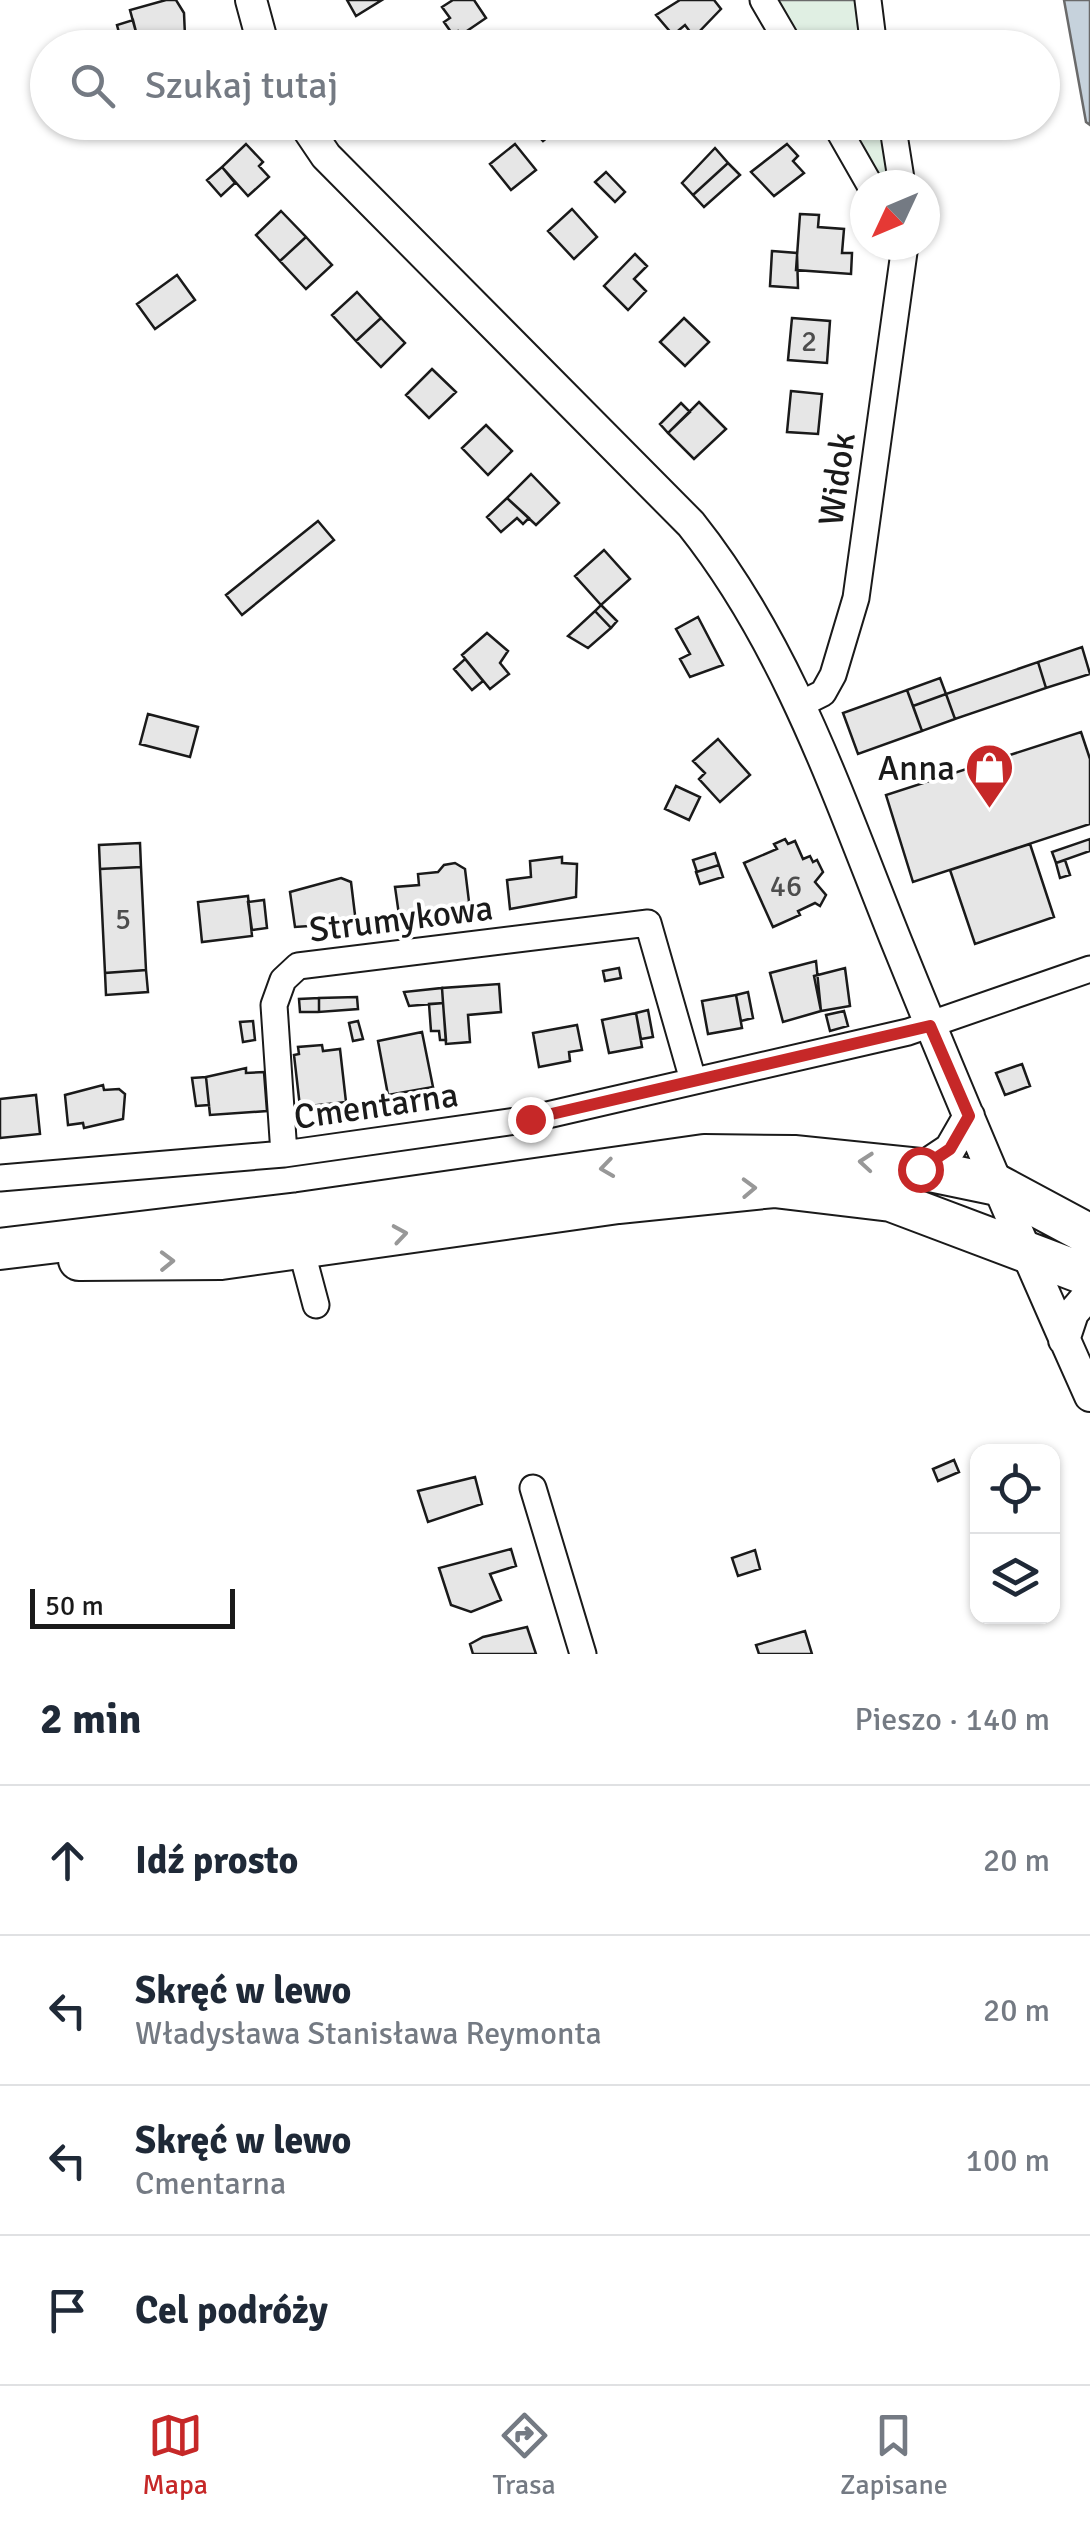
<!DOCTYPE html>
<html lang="pl">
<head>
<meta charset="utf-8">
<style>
  :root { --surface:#fff; --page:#f2f2f3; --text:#1f2937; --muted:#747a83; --line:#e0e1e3; --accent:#c62828 }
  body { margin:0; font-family:Signika,sans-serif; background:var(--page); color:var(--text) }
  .controls { position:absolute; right:30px; bottom:30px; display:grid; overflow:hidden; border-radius:20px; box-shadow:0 2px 8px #0004 }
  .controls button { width:90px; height:90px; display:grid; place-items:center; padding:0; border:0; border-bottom:2px solid var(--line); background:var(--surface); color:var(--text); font:50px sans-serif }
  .compass { position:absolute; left:850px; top:170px; width:90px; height:90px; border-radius:50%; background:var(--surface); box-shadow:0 2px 8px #0004; rotate:226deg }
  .scale { position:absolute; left:30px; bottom:25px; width:205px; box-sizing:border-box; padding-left:10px; border:5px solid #1a1a1a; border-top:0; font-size:28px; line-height:35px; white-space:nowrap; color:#1a1a1a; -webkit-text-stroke:8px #fff; paint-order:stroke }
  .stop { position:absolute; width:30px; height:30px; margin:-22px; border:8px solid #c62828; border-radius:50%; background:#fff }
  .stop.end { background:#c62828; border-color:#fff; box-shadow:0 2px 10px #0008 }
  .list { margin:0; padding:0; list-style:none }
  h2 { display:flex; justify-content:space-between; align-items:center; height:130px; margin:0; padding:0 40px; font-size:42px }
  h2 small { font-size:32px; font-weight:400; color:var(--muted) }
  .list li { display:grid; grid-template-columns:65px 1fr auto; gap:30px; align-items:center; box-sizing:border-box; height:150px; padding:0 40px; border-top:2px solid var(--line) }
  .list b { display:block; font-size:38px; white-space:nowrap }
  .list p { margin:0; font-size:32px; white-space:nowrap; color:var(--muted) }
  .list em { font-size:32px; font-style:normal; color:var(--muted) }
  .icon { flex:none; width:55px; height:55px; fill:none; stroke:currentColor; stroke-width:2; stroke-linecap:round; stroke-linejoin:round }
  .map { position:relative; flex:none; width:1090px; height:1654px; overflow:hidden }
  .search { position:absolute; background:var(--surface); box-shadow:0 2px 8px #0004; left:30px; right:30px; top:30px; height:110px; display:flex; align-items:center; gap:25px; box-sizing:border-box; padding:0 35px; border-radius:55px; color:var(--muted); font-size:38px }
  .sheet { height:730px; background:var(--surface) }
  nav { display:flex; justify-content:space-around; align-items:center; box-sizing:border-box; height:140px; border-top:2px solid var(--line); background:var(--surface); font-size:28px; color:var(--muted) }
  nav a { display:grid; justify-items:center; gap:5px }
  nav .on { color:var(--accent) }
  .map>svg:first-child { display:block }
  .green { fill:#e0efe3; stroke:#6a6a6a; stroke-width:2.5 }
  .water { fill:#c6d2dc; stroke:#6a6a6a; stroke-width:2.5 }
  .building { fill:#e6e6e6; stroke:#1a1a1a; stroke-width:2.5 }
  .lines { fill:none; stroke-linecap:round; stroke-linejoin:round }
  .minor-casing { stroke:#1a1a1a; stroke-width:29 }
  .tertiary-casing { stroke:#1a1a1a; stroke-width:34 }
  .primary-casing { stroke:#1a1a1a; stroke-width:44 }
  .minor { stroke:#fff; stroke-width:25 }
  .tertiary { stroke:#fff; stroke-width:30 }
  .primary { stroke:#fff; stroke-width:40 }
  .oneway { stroke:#989898 }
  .route { stroke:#c62828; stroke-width:12 }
  .labels { text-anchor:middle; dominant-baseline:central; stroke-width:8; stroke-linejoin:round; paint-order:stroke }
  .number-label { font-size:30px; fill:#4d4d4d }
  .street-label { font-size:35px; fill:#1a1a1a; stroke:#fff }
  .poi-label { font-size:35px; fill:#1a1a1a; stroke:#fff; text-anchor:end }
</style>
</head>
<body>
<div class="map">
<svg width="1090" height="1654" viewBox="0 0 1090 1654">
  <rect width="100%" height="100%" fill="#fff"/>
  <path class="green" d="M763 0H868L874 47H791Z
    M834 123H892L902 185H870Z"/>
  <path class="water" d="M1064 0H1090V125L1086 122Z"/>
  <path class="building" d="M166 0H176L184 13 185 36 140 47 130 10Z
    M347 0H382L356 16Z
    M453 0H474L486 18 461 35 458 31 453 35 444 22 450 18 442 7Z
    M680 0H714L721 9 694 37 685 25 673 35 656 15Z
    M133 20 140 47 123 48 117 25Z
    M542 122H563L564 124 543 141 533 130Z
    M246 144 263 162 259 166 269 177 248 196 222 167Z
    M515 144 536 170 511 190 490 164Z
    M787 144 798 156 793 161 804 173 774 196 751 172Z
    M715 148 728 163 693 195 682 183Z
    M728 163 740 175 704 207 693 195Z
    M222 167 235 183 221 196 207 180Z
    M606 172 625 192 615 202 595 182Z
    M572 209 597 237 574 259 548 231Z
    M281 211 306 237 280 261 256 235Z
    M800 214 819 215 818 227 844 229 842 253H852L851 274 796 270Z
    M306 237 332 265 306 289 280 261Z
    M772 251 797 253 798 288 770 286Z
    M635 254 647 266 634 279 646 291 628 310 604 286Z
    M177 275 195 300 155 329 137 304Z
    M357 292 381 318 356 341 332 315Z
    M381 318 405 343 381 367 356 341Z
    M684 318 709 342 685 366 660 342Z
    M792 318 830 321 827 363 788 360Z
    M432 369 456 392 429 418 406 395Z
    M791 391 822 394 818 434 787 432Z
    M699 402 726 429 694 459 668 433Z
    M681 403 690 412 668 433 660 424Z
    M486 425 512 451 488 475 462 448Z
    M531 474 559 503 536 525 507 498Z
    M507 498 529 518 523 524 517 518 501 532 487 517Z
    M318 521 334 540 242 615 226 595Z
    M604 550 630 579 601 605 575 576Z
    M601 605 617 621 611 628 595 611Z
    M595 611 611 628 588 648 568 636Z
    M698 617 723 665 690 677 680 659 690 654 676 629Z
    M487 633 508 651 500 663 509 674 490 689 462 655Z
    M1082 647 1090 674 1046 688 1038 662Z
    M465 659 483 681 472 690 454 669Z
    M1038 662 1046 688 955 719 946 694Z
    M940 678 946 694 913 706 907 690Z
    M907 690 922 731 858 754 843 713Z
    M946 694 955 719 922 731 913 706Z
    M148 714 198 727 190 757 140 744Z
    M1081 732 1090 759V824L913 882 886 795Z
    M718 739 750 775 720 802 699 779 705 773 693 761Z
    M676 786 700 797 689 820 665 809Z
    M785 839 788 844 795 841 803 859 810 856 813 862 817 860 823 872 815 882 826 895 820 906 815 903 798 911 800 915 773 927 744 863 777 849 774 844Z
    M1090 839V851L1056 863 1052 852Z
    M140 843 141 867 100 869 99 845Z
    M1030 844 1054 917 975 944 950 870Z
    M715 853 719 865 697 872 693 860Z
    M562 857V863L577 864 576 897 510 909 507 880 531 877 530 861Z
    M1065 860 1070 875 1060 878 1056 863Z
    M455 863 465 869 470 910 399 915 395 887 419 885 418 874 438 872 444 865Z
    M719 865 723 877 700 884 696 872Z
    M141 867 146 970 105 973 100 869Z
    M341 878 351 882 356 923 295 927 290 892Z
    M248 896 252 936 202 942 198 902Z
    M264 900 267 928 252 930 248 902Z
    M816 961 821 1011 783 1022 770 973Z
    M619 968 621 978 605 981 603 971Z
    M845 968 850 1006 821 1011 814 976Z
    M146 970 148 992 106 995 105 973Z
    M499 984 501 1012 468 1015 470 1042 446 1044 442 988Z
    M442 988 443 1003 409 1006 404 992Z
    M748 992 753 1018 741 1021 736 995Z
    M736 995 742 1028 708 1034 702 1001Z
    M357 997 358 1009 319 1012V998Z
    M319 998V1012H300L299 999Z
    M443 1003 446 1040H440L439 1031H431L429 1004Z
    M648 1010 653 1037 641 1039 636 1013Z
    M844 1011 848 1026 830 1031 826 1015Z
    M636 1013 642 1047 609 1053 602 1020Z
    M253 1021 255 1040 243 1042 240 1022Z
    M358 1021 363 1039 353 1041 349 1023Z
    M577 1025 582 1050 569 1052 570 1061 539 1067 533 1033Z
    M422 1032 433 1087 388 1095 378 1041Z
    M322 1045 323 1051 340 1049 346 1102 300 1107 294 1055 299 1054 298 1047Z
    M1022 1064 1030 1086 1005 1095 996 1073Z
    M246 1068V1073L264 1072 267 1111 210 1115 206 1077Z
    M206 1077 209 1105 196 1106 192 1078Z
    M103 1085 104 1090 119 1089 125 1094 123 1119 84 1128 83 1123 68 1125 65 1095Z
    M36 1095 40 1134 0 1138V1099Z
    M954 1460 959 1472 938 1481 933 1469Z
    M475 1477 482 1504 428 1522 418 1491Z
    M511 1549 516 1566 490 1574 501 1600 471 1612 451 1605 439 1568Z
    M755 1550 760 1569 738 1576 732 1558Z
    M527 1627 536 1654H473L470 1644 483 1637Z
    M805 1631 812 1654H759L756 1645Z"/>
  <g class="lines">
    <defs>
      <path id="minor" d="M763 0 791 48
        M868 0 874 48
        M834 122 870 185
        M892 122 902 185
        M801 704 823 693 833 675 856 598 905 245
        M284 1154 274 1005 283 980 298 966 648 923 693 1080
        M0 1178 284 1154 530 1119 908 1032 1090 969
        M306 1237 304 1260 316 1305
        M533 1488 583 1654"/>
      <path id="tertiary" d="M251 0 264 48
        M303 122 326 156 691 524C789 647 839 799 897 943 959 1096 1023 1247 1090 1396
        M920 1169 950 1149 969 1116
        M1064 1340 1073 1313 1090 1293"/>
      <path id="primary" d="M0 1249 299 1213 704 1155 794 1156 920 1169 997 1185 1090 1235
        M79 1260 221 1259 618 1203 774 1187 891 1201 1090 1276"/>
    </defs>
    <use href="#minor" class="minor-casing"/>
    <use href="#tertiary" class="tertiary-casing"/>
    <use href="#primary" class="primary-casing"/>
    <use href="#minor" class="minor"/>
    <use href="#tertiary" class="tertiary"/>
    <use href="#primary" class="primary"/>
  </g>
  <defs><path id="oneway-chevron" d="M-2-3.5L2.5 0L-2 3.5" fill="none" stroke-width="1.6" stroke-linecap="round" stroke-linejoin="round" transform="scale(2.5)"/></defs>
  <g class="oneway">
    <use href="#oneway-chevron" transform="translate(866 1162) rotate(-175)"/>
    <use href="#oneway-chevron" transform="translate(607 1168) rotate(172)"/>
    <use href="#oneway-chevron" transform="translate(749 1188) rotate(-2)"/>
    <use href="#oneway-chevron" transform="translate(400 1234) rotate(-9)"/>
    <use href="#oneway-chevron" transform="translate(167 1261) rotate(-1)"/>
  </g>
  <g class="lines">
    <path class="route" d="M530 1119 930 1026 969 1116 950 1149 920 1169"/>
  </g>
  <defs>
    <symbol id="shop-pin" viewBox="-11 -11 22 30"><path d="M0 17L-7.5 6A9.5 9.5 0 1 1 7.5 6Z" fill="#c62828" stroke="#fff"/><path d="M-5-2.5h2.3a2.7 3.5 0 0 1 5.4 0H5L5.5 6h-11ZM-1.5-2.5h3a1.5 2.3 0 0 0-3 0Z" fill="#fff"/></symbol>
  </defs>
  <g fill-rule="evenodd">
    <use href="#shop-pin" x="962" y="740" width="55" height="75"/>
  </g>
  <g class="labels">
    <g class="number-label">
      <text x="809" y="341">2</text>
      <text x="786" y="886">46</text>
      <text x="123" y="919">5</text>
    </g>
    <g class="street-label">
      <text transform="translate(837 479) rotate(-82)">Widok</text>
      <text transform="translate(401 919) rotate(-7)">Strumykowa</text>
      <text transform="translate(376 1106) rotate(-8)">Cmentarna</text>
    </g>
    <g class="poi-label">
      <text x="955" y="768">Anna</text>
    </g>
  </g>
</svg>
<div class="controls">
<button><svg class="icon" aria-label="locate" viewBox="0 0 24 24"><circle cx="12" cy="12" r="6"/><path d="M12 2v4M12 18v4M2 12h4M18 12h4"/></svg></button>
<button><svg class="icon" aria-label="layers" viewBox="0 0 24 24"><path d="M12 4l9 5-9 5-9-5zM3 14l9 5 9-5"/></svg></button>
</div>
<svg class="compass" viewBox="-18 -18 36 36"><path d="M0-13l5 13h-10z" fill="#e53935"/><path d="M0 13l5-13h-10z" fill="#747a83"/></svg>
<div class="scale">50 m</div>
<div class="stop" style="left:920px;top:1169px"></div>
<div class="stop end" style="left:530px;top:1119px"></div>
<div class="search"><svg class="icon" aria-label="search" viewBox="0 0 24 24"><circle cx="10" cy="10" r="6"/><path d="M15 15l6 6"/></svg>Szukaj tutaj</div>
</div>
<section class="sheet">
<h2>2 min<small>Pieszo · 140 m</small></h2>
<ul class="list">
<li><svg class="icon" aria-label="ahead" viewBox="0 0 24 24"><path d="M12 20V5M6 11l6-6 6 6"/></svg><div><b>Idź prosto</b></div><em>20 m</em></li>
<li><svg class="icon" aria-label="left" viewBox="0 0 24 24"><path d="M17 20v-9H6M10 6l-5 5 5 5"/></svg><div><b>Skręć w lewo</b><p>Władysława Stanisława Reymonta</p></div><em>20 m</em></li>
<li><svg class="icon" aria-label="left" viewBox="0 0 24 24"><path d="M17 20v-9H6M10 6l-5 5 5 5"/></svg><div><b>Skręć w lewo</b><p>Cmentarna</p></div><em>100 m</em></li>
<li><svg class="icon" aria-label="arrive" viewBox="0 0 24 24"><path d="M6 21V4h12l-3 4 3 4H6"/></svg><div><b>Cel podróży</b></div></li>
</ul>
</section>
<nav>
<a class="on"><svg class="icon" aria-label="map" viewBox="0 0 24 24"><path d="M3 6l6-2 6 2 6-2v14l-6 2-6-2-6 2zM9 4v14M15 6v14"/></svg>Mapa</a>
<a><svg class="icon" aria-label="directions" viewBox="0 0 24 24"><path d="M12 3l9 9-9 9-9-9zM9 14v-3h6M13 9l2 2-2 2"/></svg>Trasa</a>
<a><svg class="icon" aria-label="saved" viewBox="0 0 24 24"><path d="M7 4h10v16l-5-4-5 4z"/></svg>Zapisane</a>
</nav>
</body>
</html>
